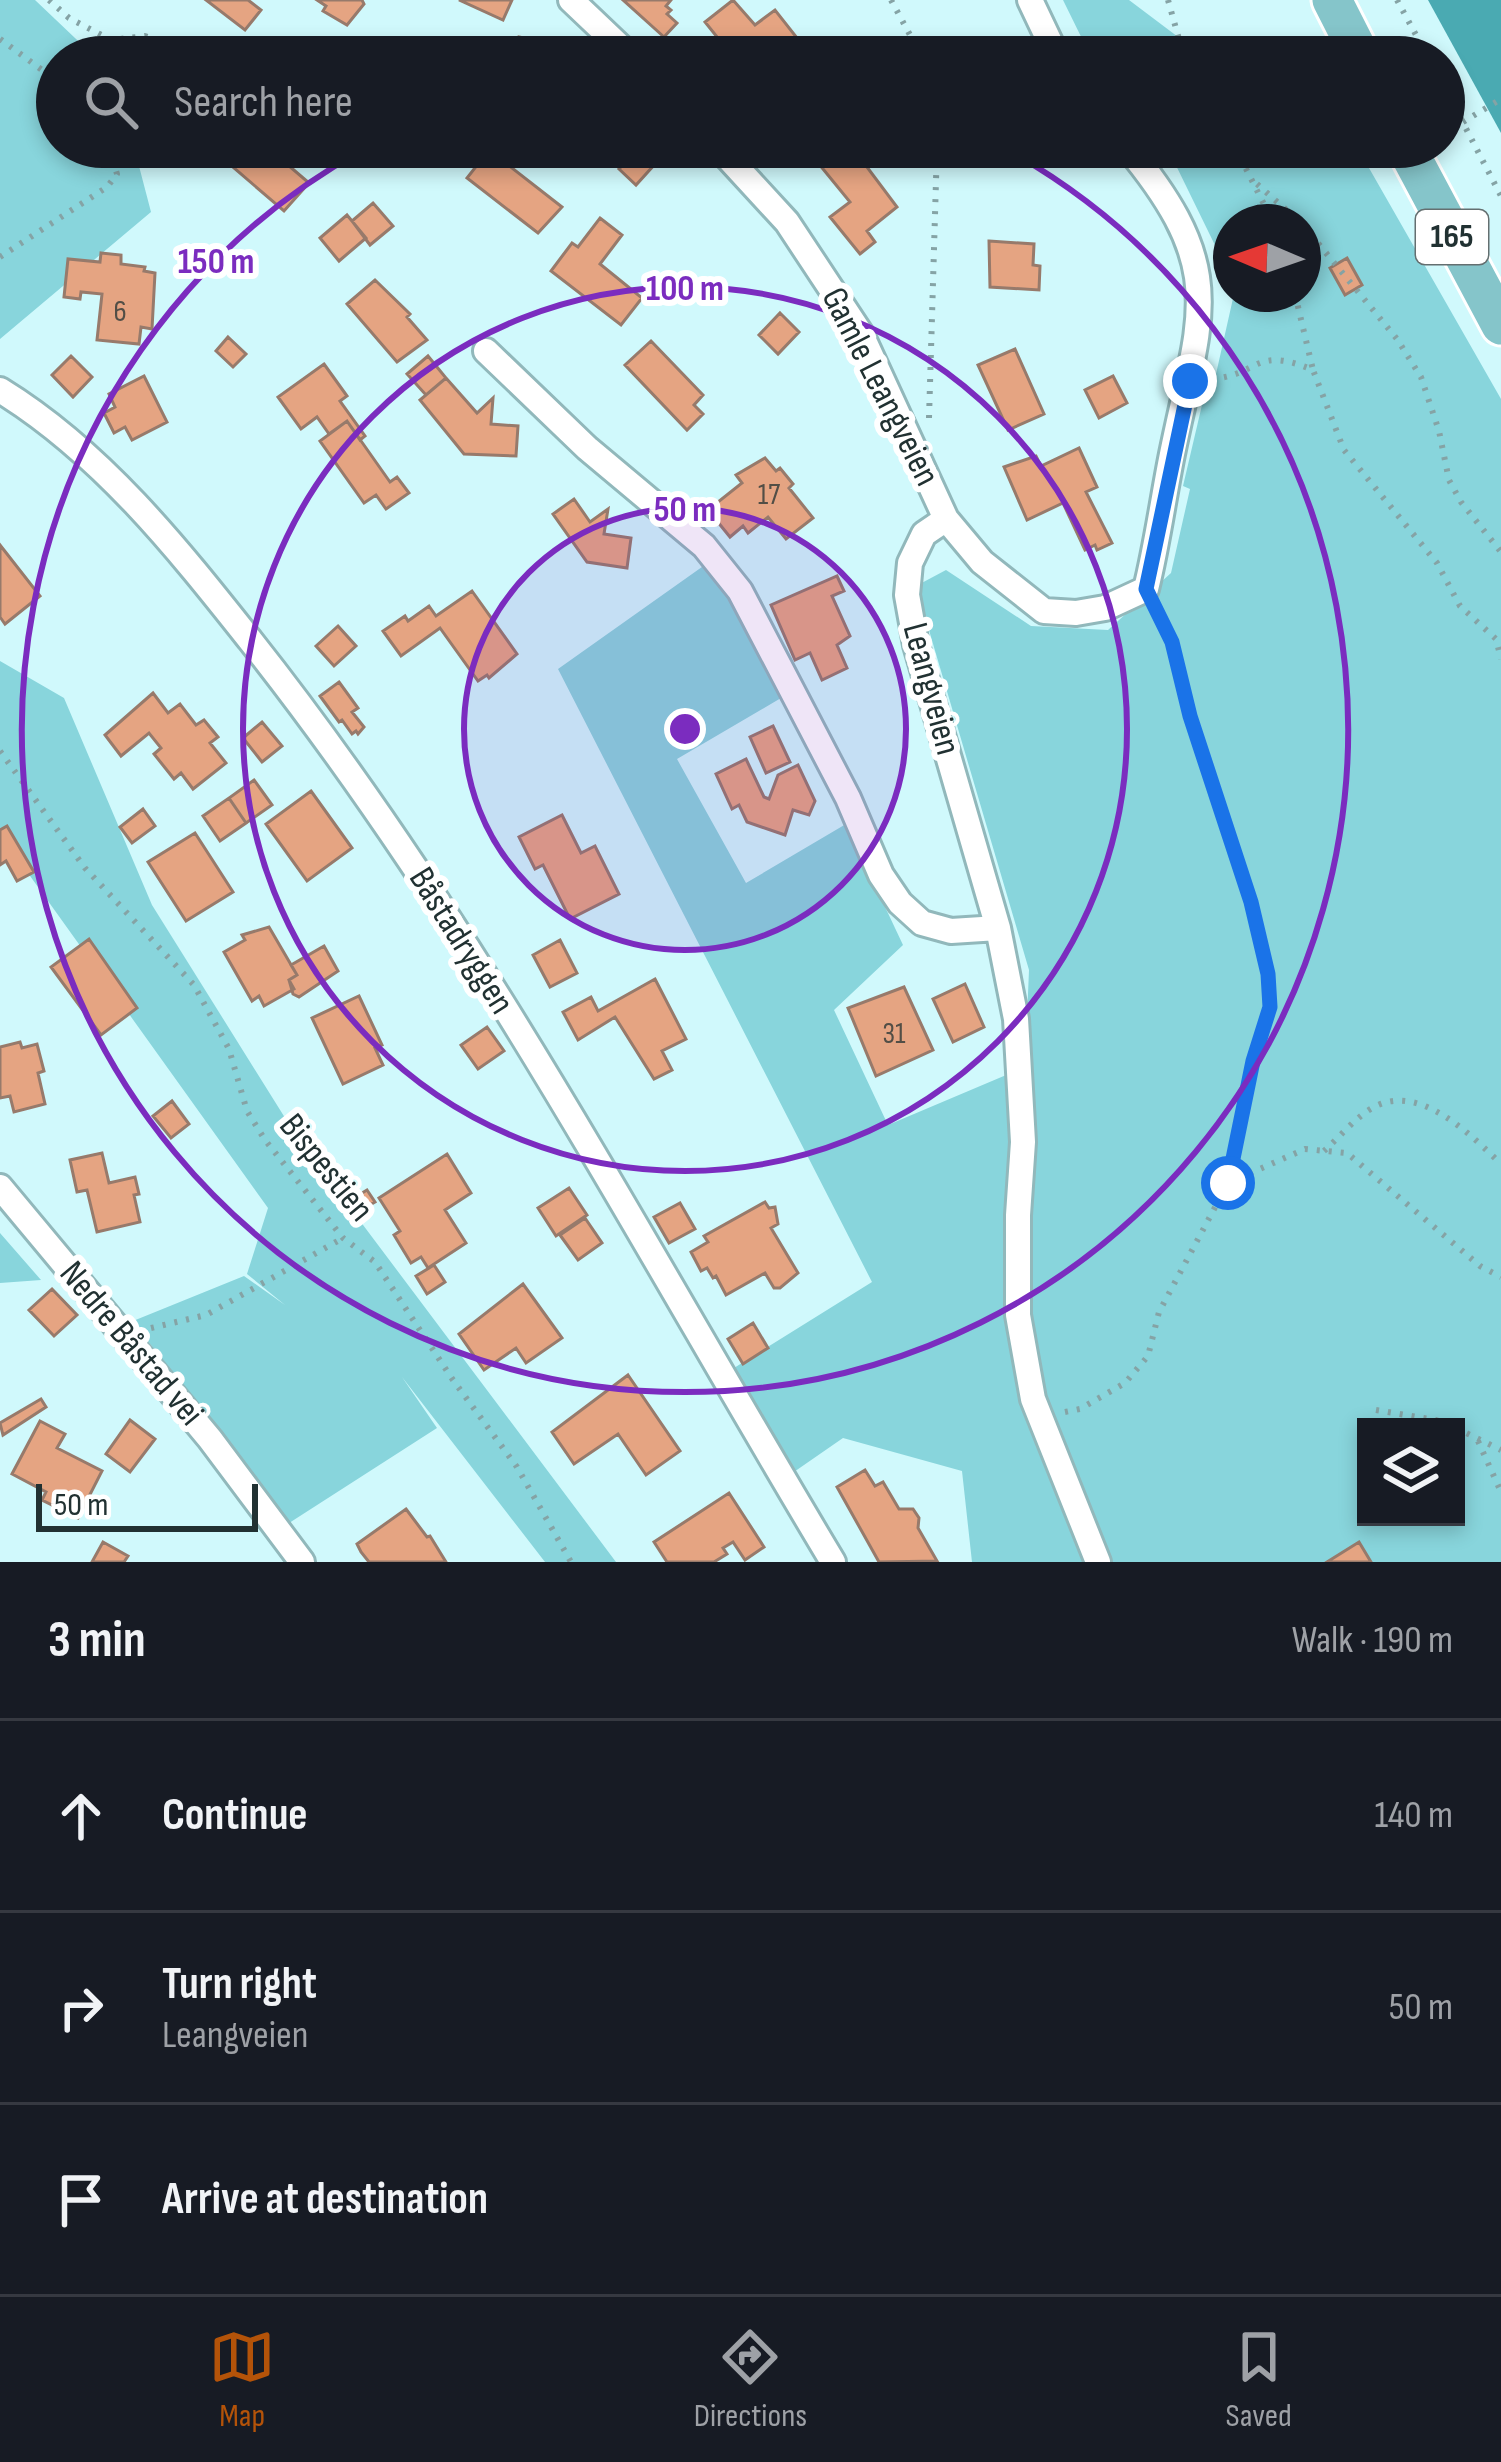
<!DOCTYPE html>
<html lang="en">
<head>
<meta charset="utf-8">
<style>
  :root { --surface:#171b24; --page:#242831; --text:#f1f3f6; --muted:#9ea1a6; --line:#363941; --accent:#b45309 }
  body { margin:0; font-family:"Sofia Sans Condensed",sans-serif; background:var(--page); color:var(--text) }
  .controls { position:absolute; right:36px; bottom:36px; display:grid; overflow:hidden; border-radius:0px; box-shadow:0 6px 18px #0003 }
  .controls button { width:108px; height:108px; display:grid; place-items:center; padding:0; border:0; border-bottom:3px solid var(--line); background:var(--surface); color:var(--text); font:60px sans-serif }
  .compass { position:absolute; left:1213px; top:204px; width:108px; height:108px; border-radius:50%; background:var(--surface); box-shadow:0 6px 18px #0003; rotate:272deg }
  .scale { position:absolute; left:36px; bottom:30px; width:222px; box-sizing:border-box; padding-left:12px; border:6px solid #213132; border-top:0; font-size:33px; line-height:42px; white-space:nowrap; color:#213132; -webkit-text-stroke:9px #fff; paint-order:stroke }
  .stop { position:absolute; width:36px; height:36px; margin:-27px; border:9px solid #1a73e8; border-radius:50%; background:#fff }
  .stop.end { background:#1a73e8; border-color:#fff; box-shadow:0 3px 12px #0008 }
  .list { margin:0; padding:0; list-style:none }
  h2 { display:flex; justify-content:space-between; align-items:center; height:156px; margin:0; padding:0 48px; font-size:51px }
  h2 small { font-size:39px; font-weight:400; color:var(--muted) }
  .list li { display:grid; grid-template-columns:78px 1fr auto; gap:36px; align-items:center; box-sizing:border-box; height:192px; padding:0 48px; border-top:3px solid var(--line) }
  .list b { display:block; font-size:45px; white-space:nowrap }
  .list p { margin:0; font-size:39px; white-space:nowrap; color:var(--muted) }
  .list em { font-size:39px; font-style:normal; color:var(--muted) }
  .icon { flex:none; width:66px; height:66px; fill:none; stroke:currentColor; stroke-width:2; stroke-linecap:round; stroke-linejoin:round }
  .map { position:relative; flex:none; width:1501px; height:1562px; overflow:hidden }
  .search { position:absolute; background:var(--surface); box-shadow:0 6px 18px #0003; left:36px; right:36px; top:36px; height:132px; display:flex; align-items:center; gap:30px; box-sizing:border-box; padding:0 42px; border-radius:66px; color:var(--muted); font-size:45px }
  .sheet { height:732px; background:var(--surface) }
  nav { display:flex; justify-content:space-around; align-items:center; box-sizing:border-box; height:168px; border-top:3px solid var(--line); background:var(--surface); font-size:33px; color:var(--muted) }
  nav a { display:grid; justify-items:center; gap:6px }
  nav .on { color:var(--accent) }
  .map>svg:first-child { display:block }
  .green { fill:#88d5dc; fill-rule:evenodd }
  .water { fill:#4aaab2 }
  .building { fill:#e5a482; stroke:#977a6b; stroke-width:3 }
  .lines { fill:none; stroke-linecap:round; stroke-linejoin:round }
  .minor-casing { stroke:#91b8bb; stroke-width:30 }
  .primary-casing { stroke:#fff; stroke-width:45 }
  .path { stroke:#85a3a5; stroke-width:6; stroke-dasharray:3 9; stroke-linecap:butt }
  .minor { stroke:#fff; stroke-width:24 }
  .primary { stroke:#85c5ca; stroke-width:39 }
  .route { stroke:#1a73e8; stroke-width:15 }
  .ring { fill:none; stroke:#7b2cbf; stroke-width:6 }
  .labels { text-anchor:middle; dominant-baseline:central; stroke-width:12; stroke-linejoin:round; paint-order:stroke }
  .number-label { font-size:30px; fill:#524e46 }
  .shield { fill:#fff; stroke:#646f70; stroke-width:3 }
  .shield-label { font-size:33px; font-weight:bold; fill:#213132 }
  .street-label { font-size:36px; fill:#213132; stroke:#fff }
  .centre { fill:#7b2cbf; stroke:#fff; stroke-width:6 }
  .ring-label { font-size:36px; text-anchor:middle; font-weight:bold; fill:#7b2cbf; stroke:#fff; stroke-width:12; stroke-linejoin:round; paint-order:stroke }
</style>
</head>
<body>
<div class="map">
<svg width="1501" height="1562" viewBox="0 0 1501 1562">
  <rect width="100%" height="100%" fill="#d0f9fc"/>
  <path class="green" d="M0 0H35L95 57H57V147H134L151 212 0 339Z
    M1063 0H1129L1198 52 1213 57H1091Z
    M1167 147H1357L1501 399V1562H972L962 1471 843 1438 791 1474 726 1373 872 1282 558 669 709 562 781 698 677 759 746 883 846 824 903 945 834 1010 888 1125 1025 1067 1029 970 916 586 946 570 1031 626 1108 630 1171 573 1190 489 1183 486 1209 375 1216 374 1234 294H1303V222H1231V278ZM1366 1427H1456V1517H1366Z
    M0 661 64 698 152 905 297 1137 616 1562H545L402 1377 437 1428 286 1525 133 1321 244 1276 285 1305 247 1274 268 1208 0 834Z
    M0 1233 41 1280 0 1283Z"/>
  <path class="water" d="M1428 0H1501V133Z"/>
  <path class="building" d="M206 0H248L261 10 245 30Z
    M317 0H362L364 4 347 25 323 11 326 6Z
    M459 0H512L503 20Z
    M623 0H671L666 6 671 10 667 14 677 23 664 37Z
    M733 0 755 25 775 10 812 57H716L726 48 705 22Z
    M519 37 548 43 546 57 517 52Z
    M136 42 156 57H114L119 50 126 55Z
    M1007 43 1012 57H946L945 53 968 45 973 57Z
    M226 147 235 154 241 147H267L309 183 284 211 219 155Z
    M828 147H852L897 207 867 231 875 242 860 254 830 217 850 202 814 158Z
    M638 148 655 164 636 185 619 169Z
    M489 150 562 207 538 233 467 178Z
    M373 203 393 226 370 245 352 221Z
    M347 215 366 238 339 261 320 238Z
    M600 218 622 235 600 264 642 298 621 325 551 271 572 243 578 247Z
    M989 241 1034 244 1033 265 1040 266 1039 290 990 287Z
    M101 253 121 255V264L145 267 144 271 155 273 152 329 141 327 139 344 97 340 102 294 81 292 80 299 64 297 68 259 100 262Z
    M1347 258 1362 285 1345 295 1330 268Z
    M375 280 410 314 407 317 427 340 397 362 347 304Z
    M780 313 799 332 778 354 759 335Z
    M228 337 246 354 233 367 216 351Z
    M651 341 703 395 694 405 703 414 687 430 625 365Z
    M1015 349 1044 414 1008 430 978 365Z
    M71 356 92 377 73 397 52 375Z
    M428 356 446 378 426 395 407 374Z
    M324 364 347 396 340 401 365 436 360 440 347 421 329 434 317 417 301 429 278 397Z
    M144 376 167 422 132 440 125 427 114 433 104 413 115 407 109 394Z
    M1113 376 1127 403 1099 418 1085 390Z
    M446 378 477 413 493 398 491 424 518 426 516 456 464 454 420 400Z
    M347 421 390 482 397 477 409 493 386 509 376 495 364 503 320 441Z
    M1079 448 1097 487 1086 492 1112 543 1097 550 1095 545 1085 550 1063 503 1027 520 1004 467 1036 456 1041 466Z
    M765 458 776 471 780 468 793 484 789 488 813 518 786 539 768 517 748 533 743 526 730 537 708 510 742 483 736 475Z
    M574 499 590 522 608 509 604 534 631 538 627 568 587 562 553 514Z
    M0 545 40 596 5 624 0 617Z
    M837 576 844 591 832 596 850 636 837 645 847 668 822 680 810 653 795 660 771 605Z
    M472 591 517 654 489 678 487 675 478 681 440 628 401 656 383 631 405 616 408 621 429 606 436 616Z
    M338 626 356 646 334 666 316 646Z
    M339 682 358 708 352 712 364 727 358 734 356 731 352 734 342 720 339 722 320 696Z
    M153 693 168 713 180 704 196 725 204 720 218 737 210 743 226 763 193 789 181 773 174 779 154 754 161 748 149 733 121 756 105 735Z
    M262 722 282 746 262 762 243 738Z
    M773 726 790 762 766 773 750 737Z
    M746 759 764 797 769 799 778 775 798 765 815 801 809 815 793 810 785 835 747 822 739 805 732 809 716 774Z
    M254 780 272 805 246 823 229 798Z
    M311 791 352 848 307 881 266 824Z
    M229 798 246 823 220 841 203 816Z
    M143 809 155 826 132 843 120 827Z
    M562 815 581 853 595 846 619 894 570 919 543 865 535 869 519 837Z
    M7 826 34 872 17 881 6 861 0 865V830Z
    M195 833 233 892 186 921 148 862Z
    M269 927 297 975 289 980 294 989 264 1006 259 996 252 1001 224 952 245 940 242 935Z
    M89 939 137 1008 101 1035 51 967Z
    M560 940 577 973 550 987 533 955Z
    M324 946 338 971 299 997 293 994 289 980 297 975 291 965Z
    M655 979 686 1039 662 1051 672 1070 654 1079 615 1017 578 1040 563 1012 591 997 598 1011Z
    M965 984 984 1027 953 1042 933 999Z
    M904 987 933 1050 876 1076 848 1008Z
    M359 996 382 1045 375 1048 383 1065 343 1084 312 1018Z
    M487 1027 504 1051 478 1069 461 1045Z
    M20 1042 22 1048 37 1044 44 1071 38 1073 45 1104 14 1112 10 1096 0 1098V1047Z
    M172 1101 189 1124 171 1138 153 1116Z
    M102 1153 109 1183 135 1177 139 1194 134 1195 140 1222 97 1232 87 1190 77 1192 70 1160Z
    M447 1154 471 1193 445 1210 466 1243 428 1268 421 1257 411 1263 394 1235 400 1231 379 1198Z
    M569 1188 587 1215 556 1236 538 1208Z
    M367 1190 375 1202 356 1213 349 1201Z
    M765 1202 769 1208 775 1207 778 1224 771 1228 798 1273 780 1288H774L765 1273 726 1295 716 1276 713 1278 707 1268 701 1271 691 1252 708 1242 704 1236Z
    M680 1203 695 1229 669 1243 654 1217Z
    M585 1218 602 1243 578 1260 560 1235Z
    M434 1265 445 1282 427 1294 416 1276Z
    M523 1284 562 1338 526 1363 516 1348 484 1370 459 1334Z
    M52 1289 77 1315 54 1336 29 1310Z
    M753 1323 768 1348 743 1364 728 1339Z
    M628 1375 680 1451 646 1475 618 1434 574 1464 552 1432Z
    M41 1399 46 1407 3 1435 0 1423Z
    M130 1420 155 1439 130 1472 106 1454Z
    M40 1421 65 1434 57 1448 102 1471 78 1518 42 1500 46 1492 12 1474Z
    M865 1470 875 1486 883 1482 899 1509H913L919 1518 918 1528 937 1561 879 1562 837 1487Z
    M729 1493 764 1547 745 1560 733 1542 723 1548 727 1554 714 1562H667L654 1542Z
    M406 1509 427 1537 430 1536 446 1562H369L361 1552 357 1544Z
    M103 1542 128 1556 124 1562H92Z
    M1359 1542 1371 1562H1327Z"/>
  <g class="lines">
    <defs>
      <path id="minor" d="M571 0 631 57
        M1030 0 1057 57
        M718 147 787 222 861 334 946 519 982 562 1044 611 1076 613 1105 608 1146 589C1157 545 1163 499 1172 454 1201 312 1229 270 1127 147
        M486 351 587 448 704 546 740 591 848 798 881 875 900 903 922 923 951 931 998 928
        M0 390C101 452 177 548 250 640 476 925 646 1251 833 1562
        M946 519 924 534 910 563 907 595 916 645 998 928 1016 1019 1023 1142 1018 1215V1315L1033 1399 1098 1562
        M0 1187 210 1439 302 1562"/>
      <path id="primary" d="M1332 0 1361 57
        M1406 147 1501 325"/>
    </defs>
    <use href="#minor" class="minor-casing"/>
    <use href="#primary" class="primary-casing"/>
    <path class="path" d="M49 0 69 18 111 40 145 36 210 57
      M891 0 922 57
      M1168 0 1184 57
      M1397 0 1428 57
      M0 39 57 81
      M1444 86 1501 196
      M1463 122 1501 99
      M1235 147 1273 222
      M1257 184 1300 222
      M1303 225 1397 339 1421 377 1439 431 1449 480 1461 502 1501 552
      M0 257 107 187 117 174 109 147
      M1295 294 1313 370
      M1212 379C1260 375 1254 345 1313 370L1344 450 1437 563 1460 606 1496 639 1501 659
      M929 418 937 147
      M0 751 85 868 194 985 229 1049 247 1111 265 1140 343 1238 375 1262 453 1380 517 1467 571 1562
      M1324 1151C1340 1137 1357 1115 1376 1106 1421 1084 1471 1135 1501 1164
      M1228 1183 1305 1149 1347 1153 1480 1266 1501 1277
      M151 1328 206 1315 343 1238
      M1376 1410 1436 1420 1454 1427
      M1065 1412 1080 1409 1125 1383 1148 1356 1159 1312 1228 1183 1253 1061 1271 1007 1268 974 1251 902 1190 716 1171 642 1155 608
      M1456 1428 1501 1450
      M1478 1441 1501 1492"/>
    <use href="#minor" class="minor"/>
    <use href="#primary" class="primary"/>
  </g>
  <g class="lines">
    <path class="route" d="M1190 381 1146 589 1172 642 1190 716 1251 902 1268 974 1270 1007 1253 1061 1228 1183"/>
  </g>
  <circle cx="685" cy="729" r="221" fill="#7b2cbf" fill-opacity=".12"/>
  <g class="ring">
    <circle cx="685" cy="729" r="221"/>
    <circle cx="685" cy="729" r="442"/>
    <path d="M1006 149A663 663 0 1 1 364 149"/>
  </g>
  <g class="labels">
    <g class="number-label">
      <text x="120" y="312">6</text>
      <text x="769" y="495">17</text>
      <text x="894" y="1034">31</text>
    </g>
    <rect class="shield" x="1416" y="210" width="72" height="54" rx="9"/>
    <g class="shield-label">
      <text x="1452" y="237">165</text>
    </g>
    <g class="street-label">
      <text transform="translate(880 387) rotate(63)">Gamle Leangveien</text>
      <text transform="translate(931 689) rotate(75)">Leangveien</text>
      <text transform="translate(461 941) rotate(58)">Båstadryggen</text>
      <text transform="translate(326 1168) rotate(51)">Bispestien</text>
      <text transform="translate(131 1344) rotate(50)">Nedre Båstad vei</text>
    </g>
  </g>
  <circle cx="685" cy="729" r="18" class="centre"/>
  <g class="ring-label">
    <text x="216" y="273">150 m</text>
    <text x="685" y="300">100 m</text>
    <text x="685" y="521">50 m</text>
  </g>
</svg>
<div class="controls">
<button><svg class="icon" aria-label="layers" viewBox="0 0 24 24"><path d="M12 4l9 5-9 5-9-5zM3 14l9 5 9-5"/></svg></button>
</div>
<svg class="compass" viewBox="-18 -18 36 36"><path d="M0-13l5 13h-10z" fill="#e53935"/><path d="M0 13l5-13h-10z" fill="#9ea1a6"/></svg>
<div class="scale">50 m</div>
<div class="stop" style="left:1228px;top:1183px"></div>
<div class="stop end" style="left:1190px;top:381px"></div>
<div class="search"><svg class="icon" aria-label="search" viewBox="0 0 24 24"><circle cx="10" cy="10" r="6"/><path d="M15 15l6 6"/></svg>Search here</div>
</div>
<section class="sheet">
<h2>3 min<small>Walk · 190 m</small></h2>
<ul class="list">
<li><svg class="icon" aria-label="ahead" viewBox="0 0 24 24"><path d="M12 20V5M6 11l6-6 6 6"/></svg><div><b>Continue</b></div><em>140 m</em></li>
<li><svg class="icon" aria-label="right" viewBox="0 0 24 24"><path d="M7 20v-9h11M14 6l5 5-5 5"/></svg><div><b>Turn right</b><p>Leangveien</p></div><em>50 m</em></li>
<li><svg class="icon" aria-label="arrive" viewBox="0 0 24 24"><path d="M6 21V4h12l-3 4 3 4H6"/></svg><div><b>Arrive at destination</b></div></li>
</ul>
</section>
<nav>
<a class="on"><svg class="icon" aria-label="map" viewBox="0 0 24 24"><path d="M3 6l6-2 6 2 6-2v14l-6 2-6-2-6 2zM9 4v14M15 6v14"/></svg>Map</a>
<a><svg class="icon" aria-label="directions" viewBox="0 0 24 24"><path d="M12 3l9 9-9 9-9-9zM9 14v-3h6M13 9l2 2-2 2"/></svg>Directions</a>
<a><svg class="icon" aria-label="saved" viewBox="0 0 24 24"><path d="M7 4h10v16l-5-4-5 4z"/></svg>Saved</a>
</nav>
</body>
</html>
